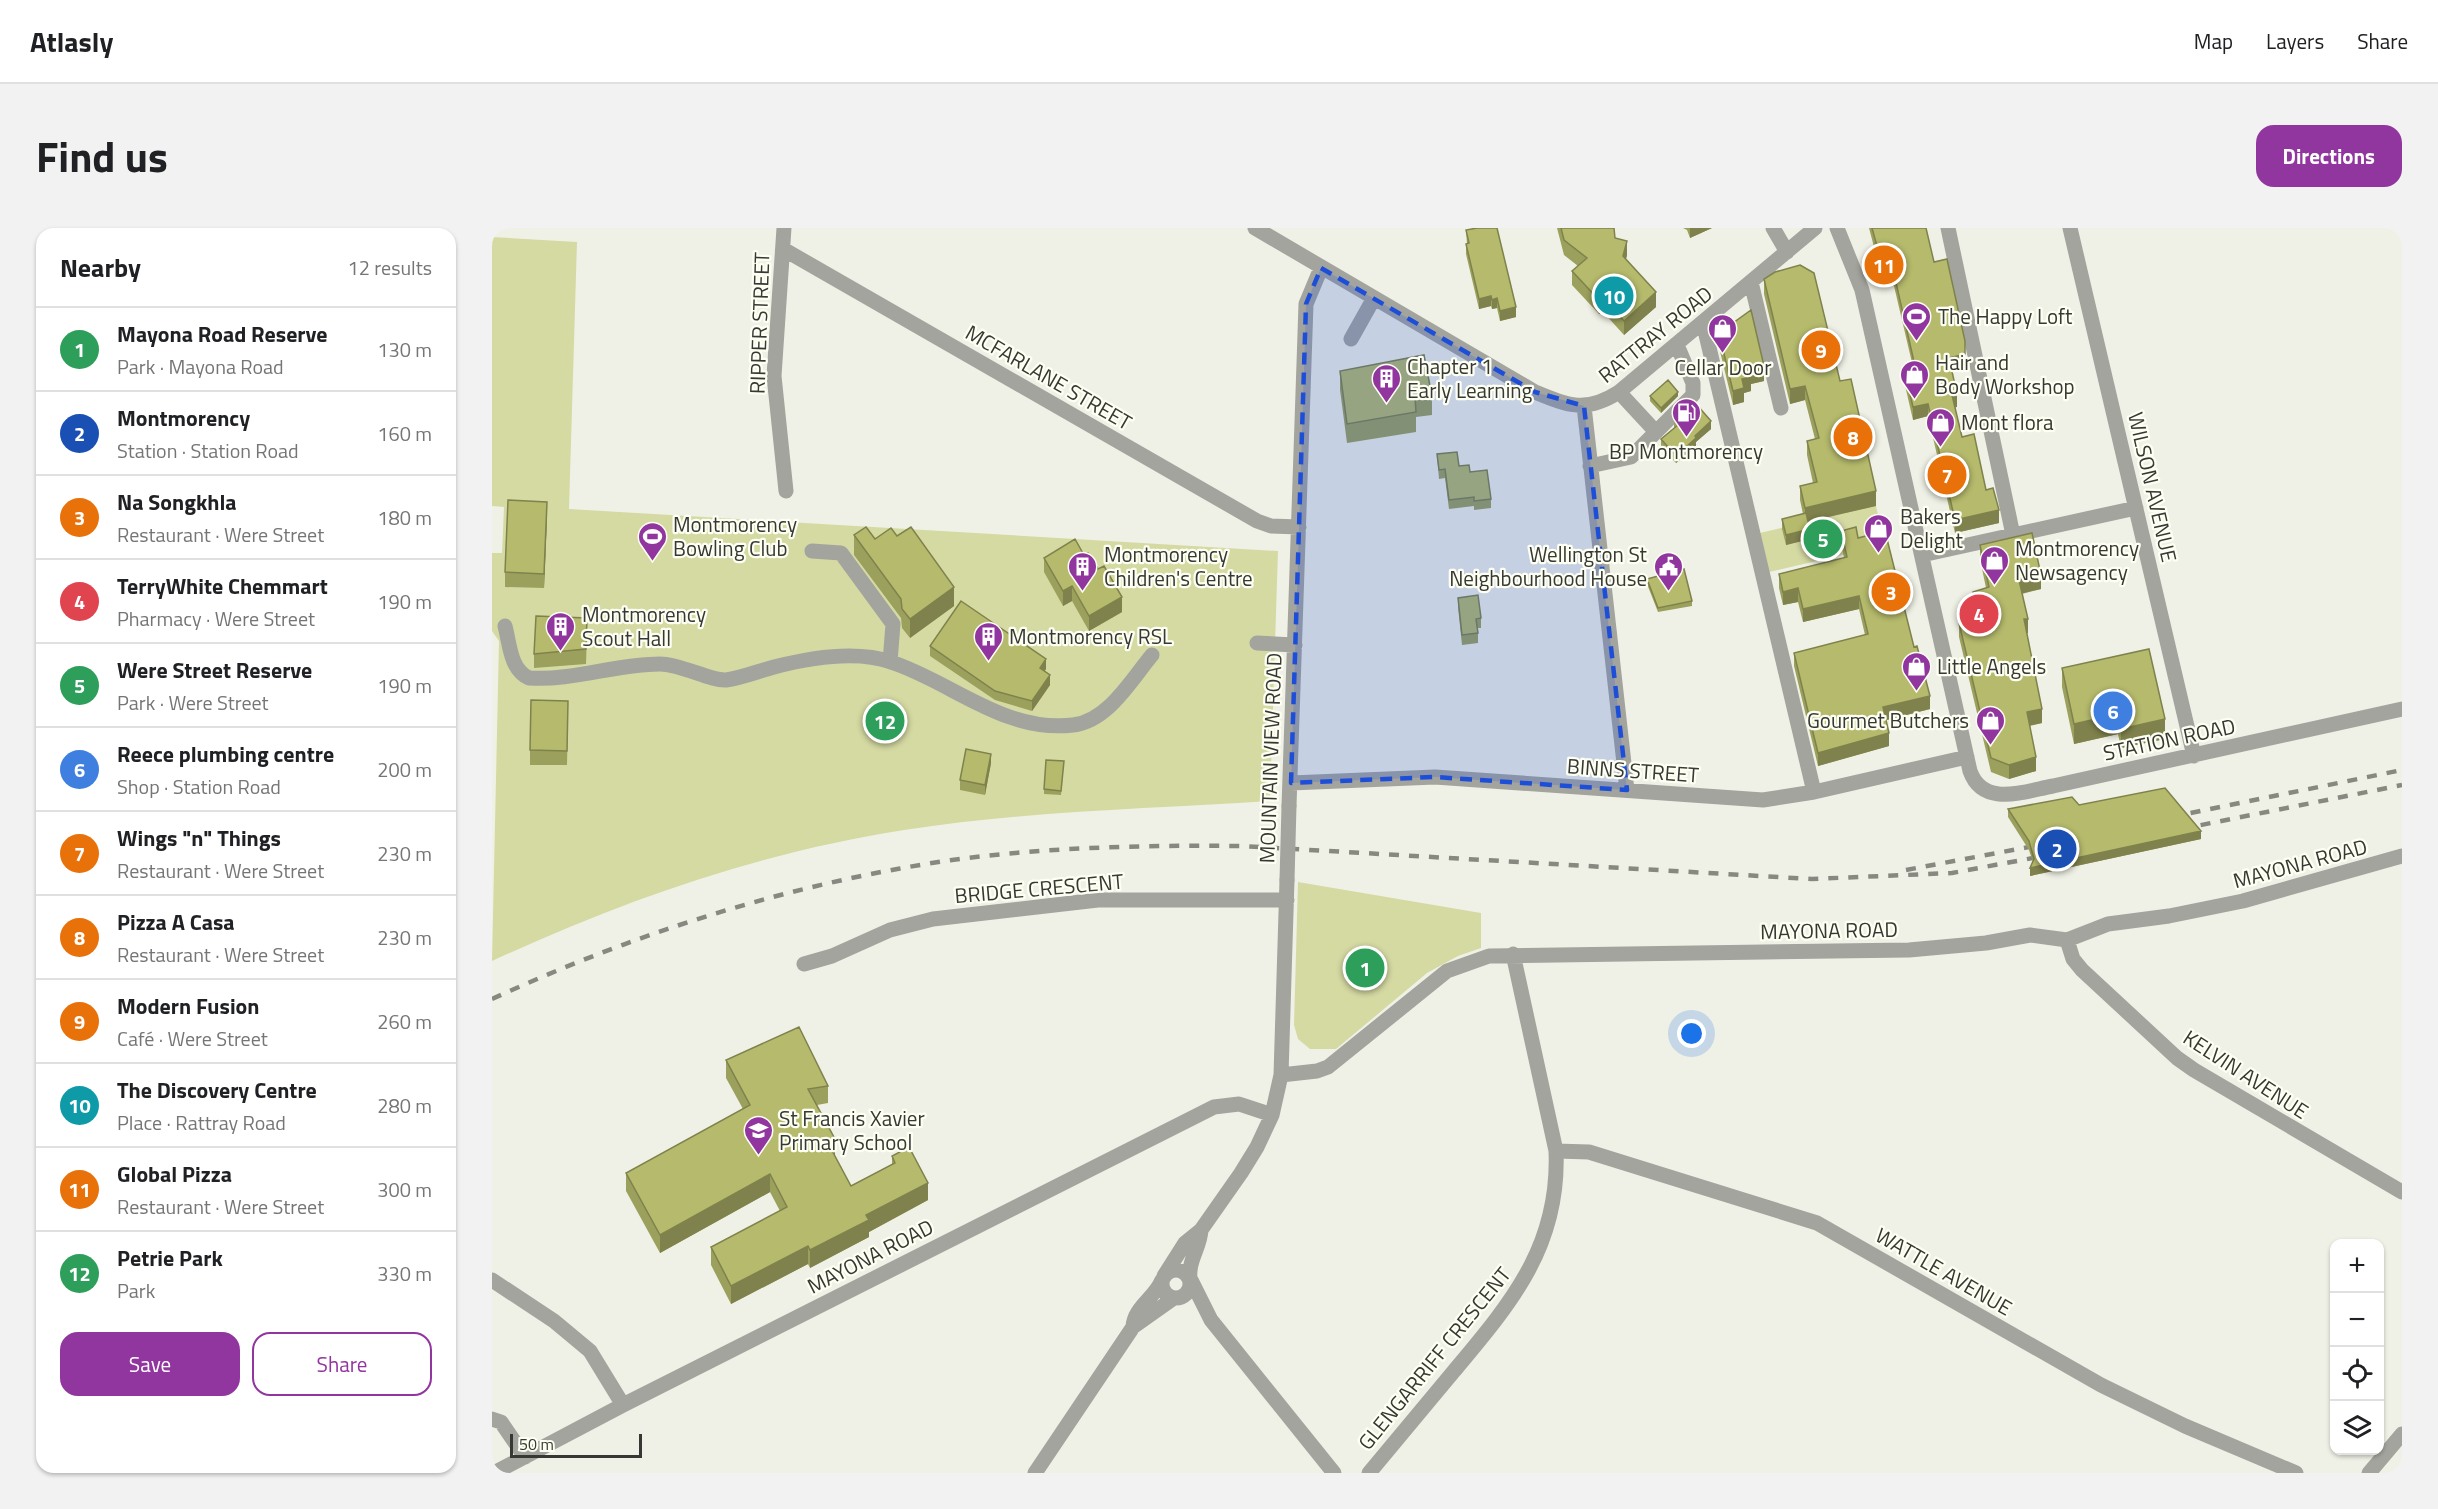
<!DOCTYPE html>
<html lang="en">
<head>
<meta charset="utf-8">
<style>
  :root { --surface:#fff; --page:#f2f2f2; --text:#202124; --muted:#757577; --line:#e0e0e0; --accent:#91359f }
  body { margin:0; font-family:"Titillium Web",sans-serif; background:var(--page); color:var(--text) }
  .controls { position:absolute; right:18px; bottom:18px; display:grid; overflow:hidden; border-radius:12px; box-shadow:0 2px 4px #0004 }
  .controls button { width:54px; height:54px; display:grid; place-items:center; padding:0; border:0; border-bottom:2px solid var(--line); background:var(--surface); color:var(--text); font:30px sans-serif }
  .scale { position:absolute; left:18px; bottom:15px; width:132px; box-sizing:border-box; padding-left:6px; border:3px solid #373833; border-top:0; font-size:16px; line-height:21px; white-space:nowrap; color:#373833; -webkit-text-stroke:4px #fdfff3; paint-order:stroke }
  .you { position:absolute; left:1200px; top:806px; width:21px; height:21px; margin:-15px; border:4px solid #fff; border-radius:50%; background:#1a73e8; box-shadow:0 0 0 9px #1a73e833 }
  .badge { display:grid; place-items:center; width:39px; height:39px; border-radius:50%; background:var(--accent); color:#fff; font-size:20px; font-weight:700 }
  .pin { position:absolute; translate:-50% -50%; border:3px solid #fff; box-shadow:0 2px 6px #0006 }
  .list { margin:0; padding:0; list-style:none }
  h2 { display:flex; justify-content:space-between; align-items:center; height:78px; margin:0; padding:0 24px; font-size:26px }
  h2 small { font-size:20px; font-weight:400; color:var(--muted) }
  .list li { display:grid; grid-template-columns:39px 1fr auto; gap:18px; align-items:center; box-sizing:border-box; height:84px; padding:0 24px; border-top:2px solid var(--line) }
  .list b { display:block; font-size:22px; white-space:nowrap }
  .list p { margin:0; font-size:20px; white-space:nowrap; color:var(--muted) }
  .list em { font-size:20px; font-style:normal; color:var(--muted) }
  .actions { display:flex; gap:12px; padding:18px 24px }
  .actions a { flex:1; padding:14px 0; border:2px solid var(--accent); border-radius:18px; text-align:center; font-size:21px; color:var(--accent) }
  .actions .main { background:var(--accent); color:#fff }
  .icon { flex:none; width:33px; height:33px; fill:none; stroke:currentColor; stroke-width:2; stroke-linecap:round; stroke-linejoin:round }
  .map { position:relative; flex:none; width:1910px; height:1245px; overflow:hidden; border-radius:18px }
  header { display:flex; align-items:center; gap:36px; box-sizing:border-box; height:84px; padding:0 30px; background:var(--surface); border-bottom:2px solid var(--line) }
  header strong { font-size:28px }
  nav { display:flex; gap:33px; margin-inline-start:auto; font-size:21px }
  .intro { display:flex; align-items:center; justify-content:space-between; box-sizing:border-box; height:144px; padding:0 36px }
  h1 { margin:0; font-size:42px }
  .button { padding:15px 27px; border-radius:18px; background:var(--accent); color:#fff; font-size:21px; font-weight:700 }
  main { display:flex; gap:36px; padding:0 36px }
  aside { flex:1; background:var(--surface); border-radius:18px; box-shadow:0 2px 4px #0004 }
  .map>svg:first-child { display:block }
  .green { fill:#d5daa3 }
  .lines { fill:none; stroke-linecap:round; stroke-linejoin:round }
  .minor { stroke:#a4a49f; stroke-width:15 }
  .rail { stroke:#878880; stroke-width:4.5; stroke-dasharray:10 10; stroke-linecap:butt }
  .minor-bridge { stroke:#a4a49f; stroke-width:15 }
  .wall { fill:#9ca05d }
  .shaded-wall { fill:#7f824c }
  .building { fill:#b5ba6c; stroke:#7f824c; stroke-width:1.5 }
  .marked { fill:#1d4ed8; fill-opacity:0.2; stroke:#1d4ed8; stroke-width:4.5; stroke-dasharray:12 8; stroke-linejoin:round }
  .labels { text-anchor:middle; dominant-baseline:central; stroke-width:4.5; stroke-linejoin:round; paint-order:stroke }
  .poi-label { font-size:21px; fill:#373833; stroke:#fdfff3; text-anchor:start }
  .street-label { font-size:21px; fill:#373833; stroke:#fdfff3 }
</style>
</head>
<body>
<header>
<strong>Atlasly</strong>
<nav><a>Map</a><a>Layers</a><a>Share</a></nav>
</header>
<div class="intro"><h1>Find us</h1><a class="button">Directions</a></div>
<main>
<aside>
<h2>Nearby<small>12 results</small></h2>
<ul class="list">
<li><span class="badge" style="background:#2e9e5b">1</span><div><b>Mayona Road Reserve</b><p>Park · Mayona Road</p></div><em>130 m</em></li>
<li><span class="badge" style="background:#1a4fb4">2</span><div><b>Montmorency</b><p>Station · Station Road</p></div><em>160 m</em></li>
<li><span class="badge" style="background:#e8710a">3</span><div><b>Na Songkhla</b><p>Restaurant · Were Street</p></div><em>180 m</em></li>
<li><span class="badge" style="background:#e0444e">4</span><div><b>TerryWhite Chemmart</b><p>Pharmacy · Were Street</p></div><em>190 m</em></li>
<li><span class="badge" style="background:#2e9e5b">5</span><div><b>Were Street Reserve</b><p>Park · Were Street</p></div><em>190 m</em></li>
<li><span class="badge" style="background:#3f7fe0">6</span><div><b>Reece plumbing centre</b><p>Shop · Station Road</p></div><em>200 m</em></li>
<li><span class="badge" style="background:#e8710a">7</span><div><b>Wings &quot;n&quot; Things</b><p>Restaurant · Were Street</p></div><em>230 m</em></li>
<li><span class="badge" style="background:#e8710a">8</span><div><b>Pizza A Casa</b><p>Restaurant · Were Street</p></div><em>230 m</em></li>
<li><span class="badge" style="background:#e8710a">9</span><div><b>Modern Fusion</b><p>Café · Were Street</p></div><em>260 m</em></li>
<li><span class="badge" style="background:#0f9aa8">10</span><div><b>The Discovery Centre</b><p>Place · Rattray Road</p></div><em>280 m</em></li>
<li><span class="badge" style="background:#e8710a">11</span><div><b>Global Pizza</b><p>Restaurant · Were Street</p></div><em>300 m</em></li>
<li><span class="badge" style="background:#2e9e5b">12</span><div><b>Petrie Park</b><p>Park</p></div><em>330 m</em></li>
</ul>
<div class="actions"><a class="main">Save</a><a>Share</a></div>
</aside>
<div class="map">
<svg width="1910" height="1245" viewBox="0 0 1910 1245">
  <rect width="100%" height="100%" fill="#f0f1e6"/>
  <path class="green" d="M0 9 85 14 77 281 786 323 778 573C656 581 533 583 412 602 266 625 135 671 0 733L7 413 0 403V325H10L12 279 0 278Z
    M1384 278 1393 317 1277 344 1268 305Z
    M806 654 989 685V720L966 728 935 745 844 821H818L806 811 802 797Z"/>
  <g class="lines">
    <path class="minor" d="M292 0 282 148 294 263
      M763 0 1043 164C1077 178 1094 185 1127 164L1323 0
      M1281 0 1295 24
      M1345 0 1370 62 1478 543C1491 580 1533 563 1561 558L1910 481
      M1456 0 1521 307
      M1578 0 1702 528
      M291 21 765 293 779 298 807 299
      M1259 54 1289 180
      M1211 94 1322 564
      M859 111 882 70
      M1127 164 1164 204
      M1092 178 1135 562
      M1098 238 1139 229 1201 167V155L1185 117
      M320 323 349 325 401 396 398 434
      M1430 327 1644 280
      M13 398C18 417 18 441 37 450 81 453 124 436 168 436 189 436 218 453 234 452 249 450 267 443 282 439 317 430 364 422 399 434 460 454 512 505 581 497 616 493 639 452 660 427
      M765 415 803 417
      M799 555 943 549 1271 572 1322 564 1475 529
      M797 578 814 76 829 40
      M1575 712 1581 731 1590 742 1685 830 1702 842 1910 964
      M312 736 340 728 398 702 441 691 606 672H795
      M789 847 825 843 836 839 955 743 997 728 1417 722 1494 715 1538 707 1575 712 1616 696 1677 688 1751 673 1910 628
      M1064 923 1097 924 1325 995 1609 1157 1693 1198 1804 1245
      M670 1056a14 14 0 1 1 28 0a14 14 0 1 1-28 0Z
      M672 1048 693 1015 709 1002 749 945 765 919 780 887 789 847 795 652
      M698 1051C696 1032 708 1020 709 1002
      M0 1052 62 1093 98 1123 131 1177
      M699 1052 719 1092 842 1245
      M641 1099 682 1070
      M0 1191 9 1194 33 1229
      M2 1245 131 1177 722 879 747 876 780 887
      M543 1245 641 1099C642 1079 663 1070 670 1052
      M877 1245C905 1211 934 1177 962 1143 1019 1075 1068 1018 1064 923L1021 726
      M1877 1245 1910 1206"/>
    <path class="rail" d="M1679 589 1910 542
      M1689 601 1910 557
      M1414 642 1553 616
      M0 771C146 704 301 655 460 632 556 619 653 617 750 618L1320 651 1460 645 1557 627"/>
    <path class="minor-bridge" d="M795 652 797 578"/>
  </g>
  <path class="wall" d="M1065 0H1122L1123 10 1135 27 1134 31 1164 79 1132 107 1112 85 1107 86 1080 57V43L1086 38 1072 27Z
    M1191 0H1220L1198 10 1195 2Z
    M1377 0H1434L1442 34 1473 139 1460 142 1465 179H1463L1470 209 1494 262 1507 295 1463 305 1436 188 1421 192 1412 153V141L1421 139 1402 58 1390 49Z
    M974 2 1024 89 1008 93 1005 80 1000 81 999 78 987 81 974 26V16H975Z
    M1272 51 1348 153 1384 278 1316 294 1318 311 1294 317 1290 301V291L1311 286 1308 272V258L1321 255 1315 227V213L1323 211 1313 172 1298 176 1272 66Z
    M1227 105 1272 153 1259 156V163L1252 165V174L1241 177 1227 119Z
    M848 143 940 168V187L924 189V204L855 215 848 162Z
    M1158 168H1186L1169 185 1158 173Z
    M1182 192 1219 201 1204 214V218L1184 235 1169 219V211L1182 200Z
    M945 226 978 244 999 271V280L982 282V278L957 281 953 250 947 251Z
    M55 288 52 360 13 359V344Z
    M1349 303 1366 310 1438 481 1394 492 1397 518 1326 538 1302 438V425L1373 407 1367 381 1311 394 1306 374 1291 377 1287 360V346L1352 330 1349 316Z
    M362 307 383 311 462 378 418 410 410 400 409 390 362 327Z
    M1488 317 1549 361 1530 366 1536 405H1535L1550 495 1538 498 1544 543 1517 551 1499 544 1467 409V395L1484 391 1481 378V364L1494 360 1488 331Z
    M592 327 630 384 597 403 580 373 571 378 552 344V330Z
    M1155 351 1200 373V378L1166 384 1155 356Z
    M966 370 989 390V400H986V415L970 417 966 379Z
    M95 405 94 436 42 440V426Z
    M438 418 554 441 552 444 558 457 540 483 503 472 438 428Z
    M1570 440 1673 511 1629 520 1626 506 1582 516 1570 459Z
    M76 488 75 537H38V522Z
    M572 533 569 567 552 566V561Z
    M499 535 493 567 468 562V552Z
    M1587 577 1709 611 1538 648 1541 634 1537 622 1516 589V581Z
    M234 832 336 858V875L325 877 343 928 359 958 400 936V928L436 972 377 1004V1009L318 1040 316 1036 239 1076 219 1037V1019L288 983 278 964 168 1025 134 963V945L251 881 234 850Z"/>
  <path class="shaded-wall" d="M1198 0H1220L1198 10Z
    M1135 13V27L1131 42V28Z
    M1164 64V79L1132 107V93Z
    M999 68V78L987 81V71Z
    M1005 70V80L1000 81V72Z
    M1112 71V85L1107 86V72Z
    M1024 79V89L1008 93V83Z
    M1473 126V139L1457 143V130Z
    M1272 138V153L1259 156V163L1252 165V174L1241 177V163L1250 151 1258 142Z
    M1313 158V172L1298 176V161Z
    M1186 164V168L1169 185V180Z
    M1465 166V179L1460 180V167Z
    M1436 176V188L1421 192V179Z
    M1219 193V201L1204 214V218L1184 235V228L1203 208Z
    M1384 263V278L1313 294V280Z
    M55 274V288L52 360V346Z
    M1507 282V295L1463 305V292Z
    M1318 301V311L1294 317V307Z
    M1549 347V361L1527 366V352Z
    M580 358V373L571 378V363Z
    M462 359V378L418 410V391Z
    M1306 360V374L1291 377V364Z
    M1367 368V381L1311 394V381Z
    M630 369V384L597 403V388Z
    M1532 391H1536V405H1532Z
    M554 431V441L548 450V440Z
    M558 447V457L540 483V473Z
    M1438 468V481L1391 493V479Z
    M1550 481V495L1535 498V484Z
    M1626 486V506L1582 516V496Z
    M1673 491V511L1629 520V501Z
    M1397 505V518L1326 538V525Z
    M499 526V535L493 567V557Z
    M1544 529V543L1517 551V537Z
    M1709 603V611L1538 648V640Z
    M343 911V929L336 915Z
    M278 946V964L168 1025V1007Z
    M436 955V972L377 1004V1009L318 1040V1022L374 987Z
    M316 1018V1036L239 1076V1058Z"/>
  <path class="building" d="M985 0H1005L1024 79 1008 83 1005 70 1000 72 999 68 987 71 974 16 977 15 974 2Z
    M1069 0H1122L1123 10 1135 13 1131 28 1164 64 1132 93 1112 71 1107 72 1080 43 1095 30 1072 12Z
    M1380 0H1434L1442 34 1455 31 1473 113V126L1457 130 1465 166 1460 167 1470 209 1482 206 1494 262 1501 260 1507 282 1463 292 1436 176 1421 179 1412 141 1423 138 1402 46 1390 36Z
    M1308 37 1322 45 1348 153 1359 151 1384 263 1313 280 1308 258 1325 254 1315 213 1327 210 1313 158 1298 161 1272 51 1283 44Z
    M1259 82 1272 138 1258 142 1259 149 1250 151 1252 160 1241 163 1227 105Z
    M932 127 940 168 923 170 924 184 855 196 848 143Z
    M1176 152 1186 164 1169 180 1158 168Z
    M1199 176 1202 179 1205 177 1219 193 1203 208 1204 210 1184 228 1169 211 1186 197 1182 192Z
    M965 224 967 238 977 237 978 244 995 242 999 271 982 273V269L957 272 953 241 947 242 945 226Z
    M16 272 55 274 52 346 13 344Z
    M1314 285 1318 301 1294 307 1290 291Z
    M374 299 383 311 399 300 405 308 419 299 462 359 418 391 410 381 409 371 362 307Z
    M1364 299 1366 310 1393 303 1422 419 1425 418 1438 468 1391 479 1397 505 1326 525 1302 425 1376 406 1367 368 1311 381 1306 360 1291 364 1287 346 1355 329 1349 303Z
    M1540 305 1549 347 1527 352 1536 391H1532L1550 481 1535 484 1544 529 1517 537 1499 530 1467 395 1487 390 1481 364 1497 359 1488 317Z
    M583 311 592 327 596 325 606 341 612 338 630 369 597 388 580 358 571 363 552 330Z
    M1192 341 1200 373 1166 380 1155 351Z
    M986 367 989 390 984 391 986 405 970 407 966 370Z
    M469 373 554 431 548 440 558 447 540 473 503 463 438 418Z
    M44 388 95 390 94 421 42 426Z
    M1657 421 1673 491 1629 501 1626 486 1582 496 1570 440Z
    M39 472 76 473 75 523 38 522Z
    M474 521 499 526 493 557 468 552Z
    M554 532 572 533 569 563 552 561Z
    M1673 560 1709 603 1538 640 1542 631 1537 613 1516 581 1580 569 1587 577Z
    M307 799 336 858 316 861 343 911 336 915 359 958 403 935 400 928 417 919 436 955 374 987 377 992 318 1022 316 1018 239 1058 219 1019 295 979 278 946 168 1007 134 945 258 877 234 832Z"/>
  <path class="marked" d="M829 40 1043 164 1092 178 1135 562 943 549 799 555 814 76Z"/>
  <defs>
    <symbol id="stadium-pin" viewBox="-11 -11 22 30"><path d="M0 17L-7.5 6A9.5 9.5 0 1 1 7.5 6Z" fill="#91359f" stroke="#fdfff3"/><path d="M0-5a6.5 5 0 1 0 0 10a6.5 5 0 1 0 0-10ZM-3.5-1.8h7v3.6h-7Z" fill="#fff"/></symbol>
    <symbol id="shop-pin" viewBox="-11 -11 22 30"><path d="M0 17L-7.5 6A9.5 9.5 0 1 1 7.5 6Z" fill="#91359f" stroke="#fdfff3"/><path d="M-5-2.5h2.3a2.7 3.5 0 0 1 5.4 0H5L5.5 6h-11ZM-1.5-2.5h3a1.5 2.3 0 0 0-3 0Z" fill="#fff"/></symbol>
    <symbol id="building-pin" viewBox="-11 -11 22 30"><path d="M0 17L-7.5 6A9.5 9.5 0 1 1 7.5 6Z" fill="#91359f" stroke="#fdfff3"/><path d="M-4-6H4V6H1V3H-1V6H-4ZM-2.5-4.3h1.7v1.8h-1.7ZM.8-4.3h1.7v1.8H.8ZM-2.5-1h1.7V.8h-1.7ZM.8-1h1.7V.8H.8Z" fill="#fff"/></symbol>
    <symbol id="fuel-pin" viewBox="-11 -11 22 30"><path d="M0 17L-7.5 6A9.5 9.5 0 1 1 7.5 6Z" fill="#91359f" stroke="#fdfff3"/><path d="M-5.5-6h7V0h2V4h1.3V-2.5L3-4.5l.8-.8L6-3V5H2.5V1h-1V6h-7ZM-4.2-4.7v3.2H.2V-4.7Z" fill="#fff"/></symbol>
    <symbol id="civic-pin" viewBox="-11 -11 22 30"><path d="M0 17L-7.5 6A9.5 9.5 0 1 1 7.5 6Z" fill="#91359f" stroke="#fdfff3"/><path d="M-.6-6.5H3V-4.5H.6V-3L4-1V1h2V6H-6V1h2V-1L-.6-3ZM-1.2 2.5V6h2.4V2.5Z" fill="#fff"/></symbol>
    <symbol id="school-pin" viewBox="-11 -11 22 30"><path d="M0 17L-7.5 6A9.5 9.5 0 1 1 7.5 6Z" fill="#91359f" stroke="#fdfff3"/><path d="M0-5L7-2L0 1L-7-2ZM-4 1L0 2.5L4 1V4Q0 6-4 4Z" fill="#fff"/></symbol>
  </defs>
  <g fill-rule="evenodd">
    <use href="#stadium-pin" x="1408" y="72" width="33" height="45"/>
    <use href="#shop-pin" x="1214" y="84" width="33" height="45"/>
    <use href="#shop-pin" x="1406" y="130" width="33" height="45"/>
    <use href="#building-pin" x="878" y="134" width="33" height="45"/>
    <use href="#fuel-pin" x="1178" y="168" width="33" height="45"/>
    <use href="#shop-pin" x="1432" y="178" width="33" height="45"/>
    <use href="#shop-pin" x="1370" y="284" width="33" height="45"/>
    <use href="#stadium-pin" x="144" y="292" width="33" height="45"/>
    <use href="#shop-pin" x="1486" y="316" width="33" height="45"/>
    <use href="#building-pin" x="574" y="322" width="33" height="45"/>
    <use href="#civic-pin" x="1160" y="322" width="33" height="45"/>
    <use href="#building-pin" x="52" y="382" width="33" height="45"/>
    <use href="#building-pin" x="480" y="392" width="33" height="45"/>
    <use href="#shop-pin" x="1408" y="422" width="33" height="45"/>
    <use href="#shop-pin" x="1482" y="476" width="33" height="45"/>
    <use href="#school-pin" x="250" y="886" width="33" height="45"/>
  </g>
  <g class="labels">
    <g class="poi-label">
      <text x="1446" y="88">The Happy Loft</text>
      <text x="1443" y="134">Hair and<tspan x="1443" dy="24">Body Workshop</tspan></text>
      <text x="915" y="138">Chapter 1<tspan x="915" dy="24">Early Learning</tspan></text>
      <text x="1231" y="139" text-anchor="middle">Cellar Door</text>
      <text x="1469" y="194">Mont flora</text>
      <text x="1194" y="223" text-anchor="middle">BP Montmorency</text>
      <text x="1408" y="288">Bakers<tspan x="1408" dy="24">Delight</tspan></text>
      <text x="181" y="296">Montmorency<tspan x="181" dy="24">Bowling Club</tspan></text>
      <text x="1523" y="320">Montmorency<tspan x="1523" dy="24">Newsagency</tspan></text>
      <text x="612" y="326">Montmorency<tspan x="612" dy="24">Children's Centre</tspan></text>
      <text x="1155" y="326" text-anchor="end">Wellington St<tspan x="1155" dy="24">Neighbourhood House</tspan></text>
      <text x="90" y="386">Montmorency<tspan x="90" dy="24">Scout Hall</tspan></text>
      <text x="517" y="408">Montmorency RSL</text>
      <text x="1445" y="438">Little Angels</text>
      <text x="1477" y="492" text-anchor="end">Gourmet Butchers</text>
      <text x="287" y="890">St Francis Xavier<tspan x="287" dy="24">Primary School</tspan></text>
    </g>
    <g class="street-label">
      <text transform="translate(267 95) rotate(-88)">RIPPER STREET</text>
      <text transform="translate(1163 106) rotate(-39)">RATTRAY ROAD</text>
      <text transform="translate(557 149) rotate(30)">MCFARLANE STREET</text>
      <text transform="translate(1661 259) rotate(77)">WILSON AVENUE</text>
      <text transform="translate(1677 511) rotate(-12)">STATION ROAD</text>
      <text transform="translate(778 530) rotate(-88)">MOUNTAIN VIEW ROAD</text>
      <text transform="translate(1141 542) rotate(4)">BINNS STREET</text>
      <text transform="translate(1808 635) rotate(-15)">MAYONA ROAD</text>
      <text transform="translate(547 660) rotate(-5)">BRIDGE CRESCENT</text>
      <text transform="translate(1337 702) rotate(-1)">MAYONA ROAD</text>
      <text transform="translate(1754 846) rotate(33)">KELVIN AVENUE</text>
      <text transform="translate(378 1028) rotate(-27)">MAYONA ROAD</text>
      <text transform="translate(1452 1043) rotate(30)">WATTLE AVENUE</text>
      <text transform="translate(942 1130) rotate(-51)">GLENGARRIFF CRESCENT</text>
    </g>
  </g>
</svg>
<div class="controls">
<button>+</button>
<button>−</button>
<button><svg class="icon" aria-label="locate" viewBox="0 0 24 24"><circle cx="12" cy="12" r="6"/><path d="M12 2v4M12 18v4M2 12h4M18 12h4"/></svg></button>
<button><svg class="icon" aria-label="layers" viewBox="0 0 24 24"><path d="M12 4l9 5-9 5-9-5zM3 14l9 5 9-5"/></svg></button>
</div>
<div class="scale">50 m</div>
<div class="you"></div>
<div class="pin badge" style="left:873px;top:740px;background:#2e9e5b">1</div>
<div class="pin badge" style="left:1565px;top:621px;background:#1a4fb4">2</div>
<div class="pin badge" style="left:1399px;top:364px;background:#e8710a">3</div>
<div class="pin badge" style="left:1487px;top:386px;background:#e0444e">4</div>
<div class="pin badge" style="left:1331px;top:311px;background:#2e9e5b">5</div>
<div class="pin badge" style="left:1621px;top:483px;background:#3f7fe0">6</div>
<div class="pin badge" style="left:1455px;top:247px;background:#e8710a">7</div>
<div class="pin badge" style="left:1361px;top:209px;background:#e8710a">8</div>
<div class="pin badge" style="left:1329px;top:122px;background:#e8710a">9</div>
<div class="pin badge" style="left:1122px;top:68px;background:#0f9aa8">10</div>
<div class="pin badge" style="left:1392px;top:37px;background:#e8710a">11</div>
<div class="pin badge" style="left:393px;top:493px;background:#2e9e5b">12</div>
</div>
</main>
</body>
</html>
